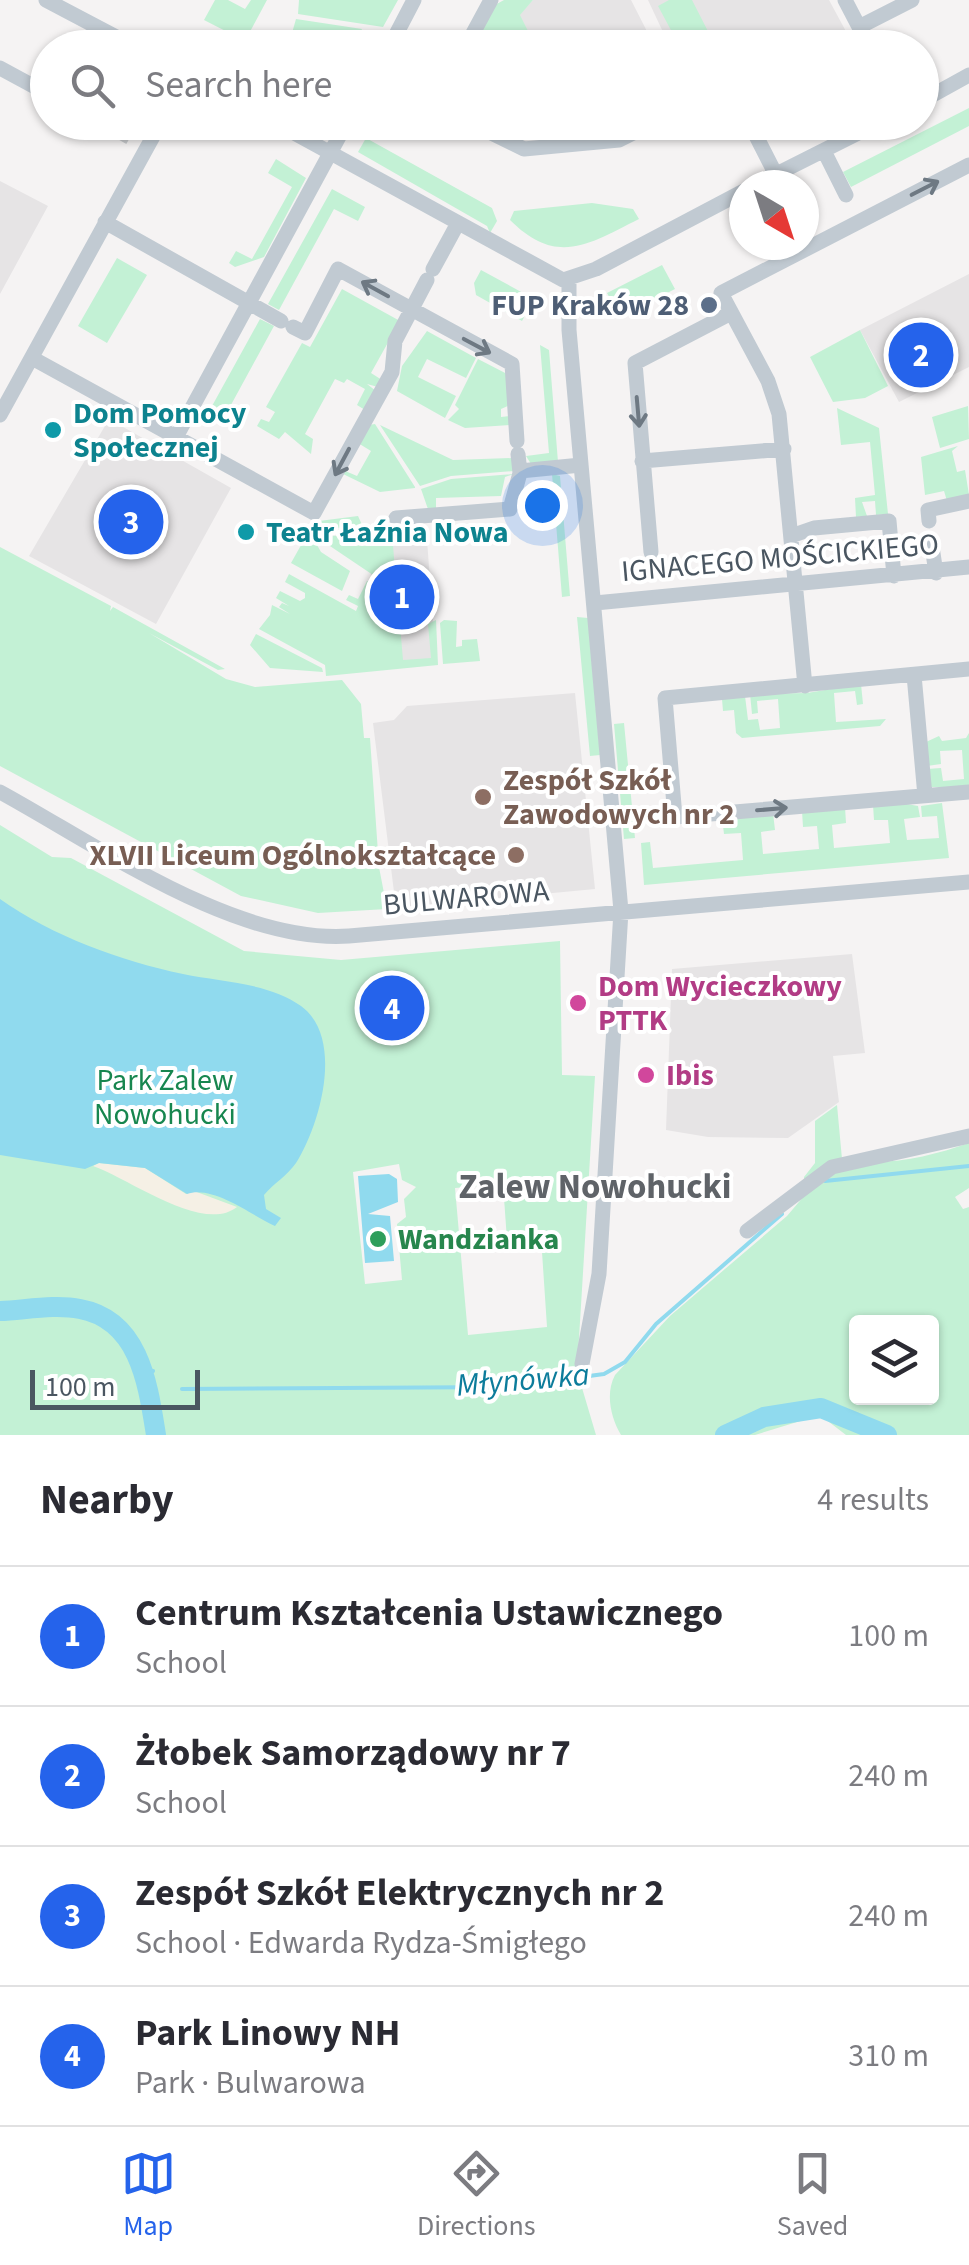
<!DOCTYPE html>
<html lang="en">
<head>
<meta charset="utf-8">
<style>
  :root { --surface:#fff; --page:#f2f2f3; --text:#2b2b33; --muted:#7c7c81; --line:#e1e1e2; --accent:#2563eb }
  body { margin:0; font-family:"Source Sans 3",sans-serif; background:var(--page); color:var(--text) }
  .controls { position:absolute; right:30px; bottom:30px; display:grid; overflow:hidden; border-radius:10px; box-shadow:0 2px 8px #0004 }
  .controls button { width:90px; height:90px; display:grid; place-items:center; padding:0; border:0; border-bottom:2px solid var(--line); background:var(--surface); color:var(--text); font:50px sans-serif }
  .compass { position:absolute; left:729px; top:170px; width:90px; height:90px; border-radius:50%; background:var(--surface); box-shadow:0 2px 8px #0004; rotate:141deg }
  .scale { position:absolute; left:30px; bottom:25px; width:170px; box-sizing:border-box; padding-left:10px; border:5px solid #4a5661; border-top:0; font-size:28px; line-height:35px; white-space:nowrap; color:#4a5661; -webkit-text-stroke:8px #fff; paint-order:stroke }
  .you { position:absolute; left:542px; top:505px; width:35px; height:35px; margin:-25px; border:8px solid #fff; border-radius:50%; background:#1a73e8; box-shadow:0 0 0 15px #1a73e833 }
  .badge { display:grid; place-items:center; width:65px; height:65px; border-radius:50%; background:var(--accent); color:#fff; font-size:32px; font-weight:700 }
  .pin { position:absolute; translate:-50% -50%; border:5px solid #fff; box-shadow:0 2px 10px #0006 }
  .list { margin:0; padding:0; list-style:none }
  h2 { display:flex; justify-content:space-between; align-items:center; height:130px; margin:0; padding:0 40px; font-size:42px }
  h2 small { font-size:32px; font-weight:400; color:var(--muted) }
  .list li { display:grid; grid-template-columns:65px 1fr auto; gap:30px; align-items:center; box-sizing:border-box; height:140px; padding:0 40px; border-top:2px solid var(--line) }
  .list b { display:block; font-size:38px; white-space:nowrap }
  .list p { margin:0; font-size:32px; white-space:nowrap; color:var(--muted) }
  .list em { font-size:32px; font-style:normal; color:var(--muted) }
  .icon { flex:none; width:55px; height:55px; fill:none; stroke:currentColor; stroke-width:2; stroke-linecap:round; stroke-linejoin:round }
  .map { position:relative; flex:none; width:969px; height:1435px; overflow:hidden }
  .search { position:absolute; background:var(--surface); box-shadow:0 2px 8px #0004; left:30px; right:30px; top:30px; height:110px; display:flex; align-items:center; gap:25px; box-sizing:border-box; padding:0 35px; border-radius:55px; color:var(--muted); font-size:38px }
  .sheet { height:690px; background:var(--surface) }
  nav { display:flex; justify-content:space-around; align-items:center; box-sizing:border-box; height:140px; border-top:2px solid var(--line); background:var(--surface); font-size:28px; color:var(--muted) }
  nav a { display:grid; justify-items:center; gap:5px }
  nav .on { color:var(--accent) }
  .map>svg:first-child { display:block }
  .education { fill:#e6e4e5 }
  .green { fill:#c3f1d5; fill-rule:evenodd }
  .sand { fill:#f5f0e5 }
  .water { fill:#90daee }
  .lines { fill:none; stroke-linecap:round; stroke-linejoin:round }
  .stream { stroke:#90daee; stroke-width:4 }
  .river { stroke:#90daee; stroke-width:20 }
  .minor-tunnel { stroke:#caccce; stroke-width:15; stroke-dasharray:15 8; stroke-linecap:butt }
  .minor { stroke:#c1cad2; stroke-width:15 }
  .oneway { stroke:#6e7983 }
  .service-dot { fill:#5c6f8a; stroke:#fff; stroke-width:4 }
  .culture-dot { fill:#0f9aa8; stroke:#fff; stroke-width:4 }
  .education-dot { fill:#8d6e63; stroke:#fff; stroke-width:4 }
  .hotel-dot { fill:#d1479c; stroke:#fff; stroke-width:4 }
  .leisure-dot { fill:#2e9e5b; stroke:#fff; stroke-width:4 }
  .labels { text-anchor:middle; dominant-baseline:central; stroke-width:8; stroke-linejoin:round; paint-order:stroke }
  .service-label { font-size:30px; font-weight:bold; fill:#4e5e75; stroke:#fff; text-anchor:end }
  .culture-label { font-size:30px; font-weight:bold; fill:#0d838f; stroke:#fff; text-anchor:start }
  .street-label { font-size:30px; fill:#4a5661; stroke:#fff }
  .education-label { font-size:30px; font-weight:bold; fill:#785e54; stroke:#fff; text-anchor:start }
  .hotel-label { font-size:30px; font-weight:bold; fill:#b23c85; stroke:#fff; text-anchor:start }
  .park-label { font-size:30px; fill:#17864f; stroke:#fff }
  .leisure-label { font-size:30px; font-weight:bold; fill:#27864d; stroke:#fff; text-anchor:start }
  .water-label { font-size:32px; font-style:italic; fill:#0c7c9b; stroke:#fff }
  .quarter-label { font-size:35px; font-weight:bold; fill:#5f6368; stroke:#fff }
</style>
</head>
<body>
<div class="map">
<svg width="969" height="1435" viewBox="0 0 969 1435">
  <rect width="100%" height="100%" fill="#f5f3f3"/>
  <path class="education" d="M533 0H631L655 47H536L519 15Z
    M648 0H829L849 37 828 47H670Z
    M0 181 48 206 0 294Z
    M969 274V367L899 402 860 330Z
    M109 419 231 488 156 624 29 556Z
    M426 526 436 663 379 670 367 531Z
    M575 693 595 889 396 908 373 723 394 720 407 706Z
    M852 954 865 1053 833 1056 839 1102 788 1138 708 1137 666 1130 672 969Z"/>
  <path class="green" d="M215 0H228L245 9 251 0H267L245 41 204 20Z
    M299 0H398L383 27 298 14Z
    M504 0H533L520 15 536 47 473 48 495 5Z
    M669 0H692L716 47H680L658 6Z
    M296 19 362 29 354 47H288Z
    M969 108V126L851 187 843 172Z
    M366 138 492 208 497 221 490 233 487 226 358 152Z
    M276 159 306 178 264 257 235 267 229 263 236 251 252 259 292 187 268 173Z
    M332 189 365 207 358 221 334 209 279 310 268 304Z
    M592 203 633 209 639 219C589 244 557 267 510 220L514 211Z
    M117 258 147 275 107 343 78 326Z
    M662 265 675 289 620 317 607 293Z
    M481 270 534 299 522 321 476 295 474 283Z
    M342 289 400 321 371 373 382 380 378 387 367 384 376 391 365 410 357 405 365 389 347 379 344 383 335 379 305 434 313 439 311 454 285 432 279 439 257 426 261 419 269 422 275 412 266 407 302 343 310 347Z
    M260 319 274 326 226 414 212 406Z
    M860 330 888 386 865 398 833 402 810 357Z
    M427 331 476 358 466 378 427 359 418 377 456 396 445 418 397 391 402 366Z
    M540 345 549 350 558 462 531 464 526 456 549 453Z
    M478 359 509 375 512 404 501 409V417L511 416 510 425 465 428 448 420 459 409 455 405Z
    M968 406 969 439 940 448 932 417Z
    M837 408 879 428 888 514 876 515 875 501 862 502 867 516 856 517 855 498 875 495 870 442 841 445Z
    M375 424 415 487V488L380 492 341 473 343 470 357 476 371 451 358 443 369 425Z
    M380 425 453 460 513 458 514 471 451 476 420 486Z
    M958 446 952 451 957 472 965 470 969 495 947 501 944 491 925 495 921 457Z
    M514 474 505 477 501 496 436 498V510L429 512 421 489 451 479Z
    M552 474 560 476 570 596 562 597Z
    M358 516 363 527 328 528V536L392 534 396 581 373 575 324 542 319 521Z
    M309 531 321 552 350 571 342 591 291 563Z
    M0 547 111 606 110 611 113 607 225 669 218 670 149 633 226 679 255 687 342 680 361 704 364 738H370L379 867 387 909 318 913 241 896 0 766Z
    M289 574 356 611 358 606 346 600 349 595 358 599 367 581 397 590 403 660 431 658 428 624 436 620 438 665 326 676 325 665 259 629 270 615 272 605 290 614 279 607 282 603 289 606 276 598 280 591 300 601 305 598V593L285 582Z
    M577 617 588 618 600 755 590 756Z
    M444 620 457 621 456 647 462 646V640L477 639 480 661 443 664 440 623Z
    M256 634 322 668 323 672 270 668 250 645Z
    M861 684 863 704 857 705 855 691 834 693 836 722 886 719 880 726 742 738 736 733 734 710 723 711 722 699 745 696 748 720 758 719 760 730 780 728 778 699 757 701 758 713 752 714 750 694 807 693Z
    M624 723 635 838 624 839 614 724Z
    M969 733V787H931L927 769 941 768 943 781 964 779 962 750 940 751 941 764 927 766 926 742 939 736 942 741 966 738Z
    M901 803 918 806 920 817 904 819 907 840 939 838 937 816 922 817 921 806 942 803 949 858 644 885 641 843 650 842 653 868 743 860 741 833 724 834 722 818 773 813 775 830 761 832 763 854 819 849 817 826 803 827 802 811 845 807 846 823 832 825 834 848 890 843 888 820H874L873 805Z
    M0 825 52 857 71 858 244 951 341 960 560 941 562 1075 595 1076 577 1371 596 1435H0ZM399 1164 402 1180 416 1187 404 1199 406 1217 397 1224 402 1280 365 1284 353 1172ZM503 1184 507 1240 541 1237 547 1327 468 1335 455 1188Z
    M837 1105 842 1159C886 1167 929 1157 969 1143V1188L955 1197 963 1209 969 1207V1435H846L820 1415 755 1435H621C611 1418 605 1394 615 1375L670 1316 787 1216 804 1196V1177L815 1163V1121ZM856 1322H932V1398H856Z"/>
  <path class="sand" d="M99 1163 145 1168 186 1194 194 1191 237 1207C203 1234 130 1179 93 1166Z"/>
  <path class="water" d="M0 899C52 936 121 961 183 974 221 982 270 983 301 1006 345 1038 320 1125 296 1163 287 1176 274 1183 264 1195L266 1209 281 1218 275 1226C251 1215 213 1185 187 1194L145 1168 99 1163 85 1169 0 1155Z
    M389 1174 397 1179 398 1202 368 1214 390 1216 394 1261 365 1263 358 1176Z"/>
  <g class="lines">
    <path class="stream" d="M825 1181 969 1166
      M143 1369 153 1371
      M182 1389 507 1387 604 1374 625 1362 656 1324 782 1214"/>
    <path class="river" d="M0 1311C25 1310 55 1304 80 1309 140 1320 148 1385 156 1435
      M725 1435 764 1417 821 1408 887 1435"/>
    <path class="minor-tunnel" d="M117 130 131 138"/>
    <path class="minor" d="M46 0 137 48
      M845 0 870 48
      M859 27 912 0
      M389 48 414 0
      M465 48 491 0
      M0 68 48 94
      M922 101 969 75
      M102 122 117 130
      M274 122 563 280 596 269 744 191
      M469 122 524 149 619 140 655 122
      M749 122 776 175
      M824 151 846 195
      M755 185 880 122
      M105 222 281 321
      M433 269 458 223
      M569 279V330L621 911 599 1274 582 1364
      M293 327 305 333 338 269 512 364 517 441
      M32 358 314 513 392 372 395 341 427 280
      M0 415 161 122
      M175 439 347 122
      M642 461 784 449
      M520 471 581 465
      M396 518 510 509 520 473 518 454
      M929 521 928 510 969 501
      M791 536 814 528 889 521 894 576
      M931 540 936 573
      M651 552 635 363 731 313
      M595 603 969 567
      M969 669 665 698 675 817 969 792
      M914 675 925 796
      M805 686 779 414 768 381 721 293 969 165
      M0 792C99 846 235 944 349 936L969 882
      M747 1231 832 1167 969 1136"/>
  </g>
  <defs><path id="oneway-shaft" d="M-6 0H5M1.5-3L5.5 0L1.5 3" fill="none" stroke-width="1.6" stroke-linecap="round" stroke-linejoin="round" transform="scale(2.5)"/></defs>
  <g class="oneway">
    <use href="#oneway-shaft" transform="translate(925 188) rotate(-27)"/>
    <use href="#oneway-shaft" transform="translate(375 289) rotate(-151)"/>
    <use href="#oneway-shaft" transform="translate(477 346) rotate(28)"/>
    <use href="#oneway-shaft" transform="translate(638 412) rotate(85)"/>
    <use href="#oneway-shaft" transform="translate(342 462) rotate(118)"/>
    <use href="#oneway-shaft" transform="translate(772 809) rotate(-5)"/>
  </g>
  <circle class="service-dot" cx="709" cy="305" r="10"/>
  <g class="culture-dot">
    <circle cx="53" cy="430" r="10"/>
    <circle cx="246" cy="532" r="10"/>
  </g>
  <g class="education-dot">
    <circle cx="483" cy="797" r="10"/>
    <circle cx="516" cy="855" r="10"/>
  </g>
  <g class="hotel-dot">
    <circle cx="578" cy="1003" r="10"/>
    <circle cx="646" cy="1075" r="10"/>
  </g>
  <circle class="leisure-dot" cx="378" cy="1239" r="10"/>
  <g class="labels">
    <g class="service-label">
      <text x="689" y="305">FUP Kraków 28</text>
    </g>
    <g class="culture-label">
      <text x="73" y="413">Dom Pomocy<tspan x="73" dy="34">Społecznej</tspan></text>
      <text x="266" y="532">Teatr Łaźnia Nowa</text>
    </g>
    <g class="street-label">
      <text transform="translate(780 558) rotate(-5)">IGNACEGO MOŚCICKIEGO</text>
      <text transform="translate(466 898) rotate(-5)">BULWAROWA</text>
    </g>
    <g class="education-label">
      <text x="503" y="780">Zespół Szkół<tspan x="503" dy="34">Zawodowych nr 2</tspan></text>
      <text x="496" y="855" text-anchor="end">XLVII Liceum Ogólnokształcące</text>
    </g>
    <g class="hotel-label">
      <text x="598" y="986">Dom Wycieczkowy<tspan x="598" dy="34">PTTK</tspan></text>
      <text x="666" y="1075">Ibis</text>
    </g>
    <g class="park-label">
      <text x="165" y="1080">Park Zalew<tspan x="165" dy="34">Nowohucki</tspan></text>
    </g>
    <g class="leisure-label">
      <text x="398" y="1239">Wandzianka</text>
    </g>
    <g class="water-label">
      <text transform="translate(523 1380) rotate(-5)">Młynówka</text>
    </g>
    <g class="quarter-label">
      <text x="595" y="1187">Zalew Nowohucki</text>
    </g>
  </g>
</svg>
<div class="controls">
<button><svg class="icon" aria-label="layers" viewBox="0 0 24 24"><path d="M12 4l9 5-9 5-9-5zM3 14l9 5 9-5"/></svg></button>
</div>
<svg class="compass" viewBox="-18 -18 36 36"><path d="M0-13l5 13h-10z" fill="#e53935"/><path d="M0 13l5-13h-10z" fill="#7c7c81"/></svg>
<div class="scale">100 m</div>
<div class="you"></div>
<div class="pin badge" style="left:402px;top:597px">1</div>
<div class="pin badge" style="left:921px;top:355px">2</div>
<div class="pin badge" style="left:131px;top:522px">3</div>
<div class="pin badge" style="left:392px;top:1008px">4</div>
<div class="search"><svg class="icon" aria-label="search" viewBox="0 0 24 24"><circle cx="10" cy="10" r="6"/><path d="M15 15l6 6"/></svg>Search here</div>
</div>
<section class="sheet">
<h2>Nearby<small>4 results</small></h2>
<ul class="list">
<li><span class="badge">1</span><div><b>Centrum Kształcenia Ustawicznego</b><p>School</p></div><em>100 m</em></li>
<li><span class="badge">2</span><div><b>Żłobek Samorządowy nr 7</b><p>School</p></div><em>240 m</em></li>
<li><span class="badge">3</span><div><b>Zespół Szkół Elektrycznych nr 2</b><p>School · Edwarda Rydza-Śmigłego</p></div><em>240 m</em></li>
<li><span class="badge">4</span><div><b>Park Linowy NH</b><p>Park · Bulwarowa</p></div><em>310 m</em></li>
</ul>
</section>
<nav>
<a class="on"><svg class="icon" aria-label="map" viewBox="0 0 24 24"><path d="M3 6l6-2 6 2 6-2v14l-6 2-6-2-6 2zM9 4v14M15 6v14"/></svg>Map</a>
<a><svg class="icon" aria-label="directions" viewBox="0 0 24 24"><path d="M12 3l9 9-9 9-9-9zM9 14v-3h6M13 9l2 2-2 2"/></svg>Directions</a>
<a><svg class="icon" aria-label="saved" viewBox="0 0 24 24"><path d="M7 4h10v16l-5-4-5 4z"/></svg>Saved</a>
</nav>
</body>
</html>
